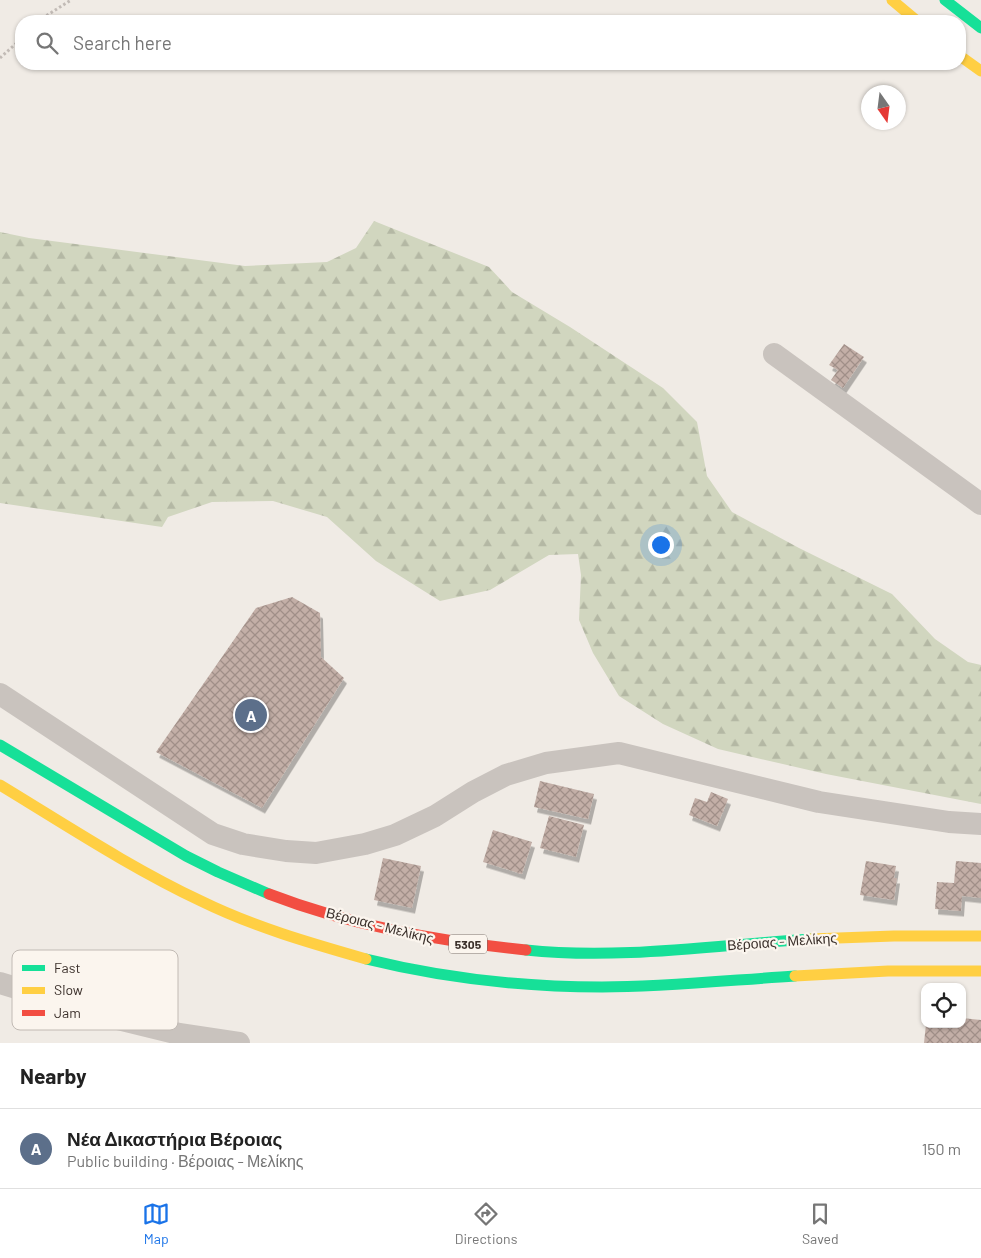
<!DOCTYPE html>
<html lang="en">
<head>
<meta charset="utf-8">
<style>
  :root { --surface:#fff; --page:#f6f6f6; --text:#222; --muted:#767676; --line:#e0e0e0; --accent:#1a73e8 }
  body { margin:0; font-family:Barlow,sans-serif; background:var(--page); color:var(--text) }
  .controls { position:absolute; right:15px; bottom:15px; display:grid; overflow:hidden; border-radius:10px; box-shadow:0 1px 4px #0004 }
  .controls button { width:45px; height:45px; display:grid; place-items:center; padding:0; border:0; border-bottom:1px solid var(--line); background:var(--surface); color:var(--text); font:25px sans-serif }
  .compass { position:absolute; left:861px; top:85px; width:45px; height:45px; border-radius:50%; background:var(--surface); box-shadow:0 1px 4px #0004; rotate:166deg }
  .you { position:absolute; left:660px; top:544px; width:18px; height:18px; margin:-12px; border:4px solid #fff; border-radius:50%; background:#1a73e8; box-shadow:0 0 0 8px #1a73e833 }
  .badge { display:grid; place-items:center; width:32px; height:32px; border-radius:50%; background:var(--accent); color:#fff; font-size:16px; font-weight:700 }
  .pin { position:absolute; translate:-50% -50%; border:2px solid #fff; box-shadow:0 1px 5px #0006 }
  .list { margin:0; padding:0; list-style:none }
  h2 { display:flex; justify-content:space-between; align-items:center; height:65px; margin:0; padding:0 20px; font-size:21px }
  h2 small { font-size:16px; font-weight:400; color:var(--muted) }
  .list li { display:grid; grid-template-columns:32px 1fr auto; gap:15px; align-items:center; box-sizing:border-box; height:80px; padding:0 20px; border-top:1px solid var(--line) }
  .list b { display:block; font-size:19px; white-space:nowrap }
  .list p { margin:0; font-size:16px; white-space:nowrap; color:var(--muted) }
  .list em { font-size:16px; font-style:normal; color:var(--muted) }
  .icon { flex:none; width:28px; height:28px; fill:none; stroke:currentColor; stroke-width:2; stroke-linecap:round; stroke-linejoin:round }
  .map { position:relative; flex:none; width:981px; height:1043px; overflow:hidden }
  .search { position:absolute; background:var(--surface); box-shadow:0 1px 4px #0004; left:15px; right:15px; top:15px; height:55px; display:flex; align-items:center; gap:12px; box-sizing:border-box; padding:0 18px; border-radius:20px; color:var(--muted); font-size:19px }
  .sheet { height:145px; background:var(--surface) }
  nav { display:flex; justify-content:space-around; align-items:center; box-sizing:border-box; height:70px; border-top:1px solid var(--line); background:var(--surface); font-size:14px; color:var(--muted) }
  nav a { display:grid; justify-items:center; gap:2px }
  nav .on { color:var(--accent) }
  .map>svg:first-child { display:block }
  .forest { fill:url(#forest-firs) }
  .building { fill:url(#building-cross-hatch); filter:url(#shadow) }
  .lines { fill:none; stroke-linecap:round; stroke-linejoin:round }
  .path { stroke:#c2bbb6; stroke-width:3; stroke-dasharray:2.5 2.5; stroke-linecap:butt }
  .street { stroke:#c9c3be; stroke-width:22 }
  .fast { stroke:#16e098; stroke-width:11 }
  .slow { stroke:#ffcf43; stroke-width:11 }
  .jam { stroke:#f24e42; stroke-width:11 }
  .labels { text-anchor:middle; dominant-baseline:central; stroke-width:4.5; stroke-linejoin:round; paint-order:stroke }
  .shield { fill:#fbf5ee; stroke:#756b66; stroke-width:1 }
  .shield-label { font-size:12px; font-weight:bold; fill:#3b302b }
  .street-label { font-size:14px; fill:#3b302b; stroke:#fbf5ee }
  .key { fill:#fbf5ee; stroke:#c1bab4; stroke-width:1 }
  .key-label { font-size:14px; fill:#3b302b }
</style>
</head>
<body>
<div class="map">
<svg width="981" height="1043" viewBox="0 0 981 1043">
  <defs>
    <pattern id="forest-firs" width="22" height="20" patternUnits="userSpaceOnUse" patternTransform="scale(1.25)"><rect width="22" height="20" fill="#d1d6bf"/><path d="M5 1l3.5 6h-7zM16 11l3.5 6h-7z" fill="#b4b8a4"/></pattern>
    <pattern id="building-cross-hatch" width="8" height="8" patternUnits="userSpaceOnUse" patternTransform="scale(1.25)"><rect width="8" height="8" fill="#c3afa7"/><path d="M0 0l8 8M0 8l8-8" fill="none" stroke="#a08f88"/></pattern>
    <filter id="shadow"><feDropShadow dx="3" dy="5.5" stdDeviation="0" flood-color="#0004"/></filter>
  </defs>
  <rect width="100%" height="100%" fill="#f0ebe5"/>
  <path class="forest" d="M374 221 489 267 512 292 570 327 663 388 697 422 707 476 732 512 799 548 892 594 935 639 968 662 981 665V804L826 774 718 749 663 724 619 696 593 653 579 620 581 575 578 554 549 555 490 590 440 601 376 561 327 517 273 501 212 502 168 517 162 527 0 503V232L29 238 245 266 327 262 356 248Z"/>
  <path class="building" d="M844 344 864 357 843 388 831 380 838 370 829 365Z
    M292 597 320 613 321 657 344 678 262 808 156 752 256 608Z
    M540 781 594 794 588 819 534 807Z
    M711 792 728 799 717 826 689 815 695 798 707 802Z
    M549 816 584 825 576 857 540 848Z
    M493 830 532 842 522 874 483 862Z
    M383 858 421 866 412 908 374 900Z
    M866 861 896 866 894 878H897L894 900 860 895Z
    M956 861 981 863V898L962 896 961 911 935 909 937 882 954 883Z
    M962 1018 981 1020V1043H924L926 1024H962Z"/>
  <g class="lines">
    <path class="path" d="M38 21 71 0
      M0 58 21 39"/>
    <path class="street" d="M774 354 981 504
      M0 694 213 834 243 844 286 851 316 853 365 844 395 835 435 816 473 792 506 775 546 763 619 753 819 802 949 822 981 824
      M0 983 118 1019 179 1034 239 1043"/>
    <path class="fast" d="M945 0 981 28
      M0 745 186 856 218 872 269 894
      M526 950C620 960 716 945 810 939
      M366 959C443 978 523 987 602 987 667 987 731 980 795 976"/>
    <path class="slow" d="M892 0 917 21
      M960 56 981 71
      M0 785C66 825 131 868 201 901 254 927 310 943 366 959
      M810 939 894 936H981
      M795 976 888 971H981"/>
    <path class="jam" d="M269 894C352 926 438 941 526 950"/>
  </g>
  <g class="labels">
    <rect class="shield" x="449" y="934.5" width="38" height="19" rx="4"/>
    <g class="shield-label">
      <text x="468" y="944">5305</text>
    </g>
    <g class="street-label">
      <text transform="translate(380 925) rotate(14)">Βέροιας - Μελίκης</text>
      <text transform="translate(782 941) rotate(-4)">Βέροιας - Μελίκης</text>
    </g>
  </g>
  <rect x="12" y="950" width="166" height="80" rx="8" class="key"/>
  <rect x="22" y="965" width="23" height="6" fill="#16e098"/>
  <rect x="22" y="987" width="23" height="7" fill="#ffcf43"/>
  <rect x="22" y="1010" width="23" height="6" fill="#f24e42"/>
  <g class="key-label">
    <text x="54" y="973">Fast</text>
    <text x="54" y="995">Slow</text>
    <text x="54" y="1018">Jam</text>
  </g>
</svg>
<div class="controls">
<button><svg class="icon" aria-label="locate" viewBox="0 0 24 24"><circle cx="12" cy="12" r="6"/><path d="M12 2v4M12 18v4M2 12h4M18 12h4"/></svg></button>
</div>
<svg class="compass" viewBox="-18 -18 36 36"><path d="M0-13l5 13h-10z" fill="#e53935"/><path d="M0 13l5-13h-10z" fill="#767676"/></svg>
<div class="you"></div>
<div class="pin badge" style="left:251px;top:715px;background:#5c6f8a">A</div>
<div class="search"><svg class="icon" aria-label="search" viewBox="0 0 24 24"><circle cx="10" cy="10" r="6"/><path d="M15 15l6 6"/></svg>Search here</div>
</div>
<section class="sheet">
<h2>Nearby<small></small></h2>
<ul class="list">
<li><span class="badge" style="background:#5c6f8a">A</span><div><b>Νέα Δικαστήρια Βέροιας</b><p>Public building · Βέροιας - Μελίκης</p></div><em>150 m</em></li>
</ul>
</section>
<nav>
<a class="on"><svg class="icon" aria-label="map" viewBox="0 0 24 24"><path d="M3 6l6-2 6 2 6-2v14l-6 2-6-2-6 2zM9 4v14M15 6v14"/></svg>Map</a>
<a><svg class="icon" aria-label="directions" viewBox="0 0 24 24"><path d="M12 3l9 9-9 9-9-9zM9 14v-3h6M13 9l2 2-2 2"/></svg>Directions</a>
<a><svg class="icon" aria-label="saved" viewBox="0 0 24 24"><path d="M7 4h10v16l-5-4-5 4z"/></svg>Saved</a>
</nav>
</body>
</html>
